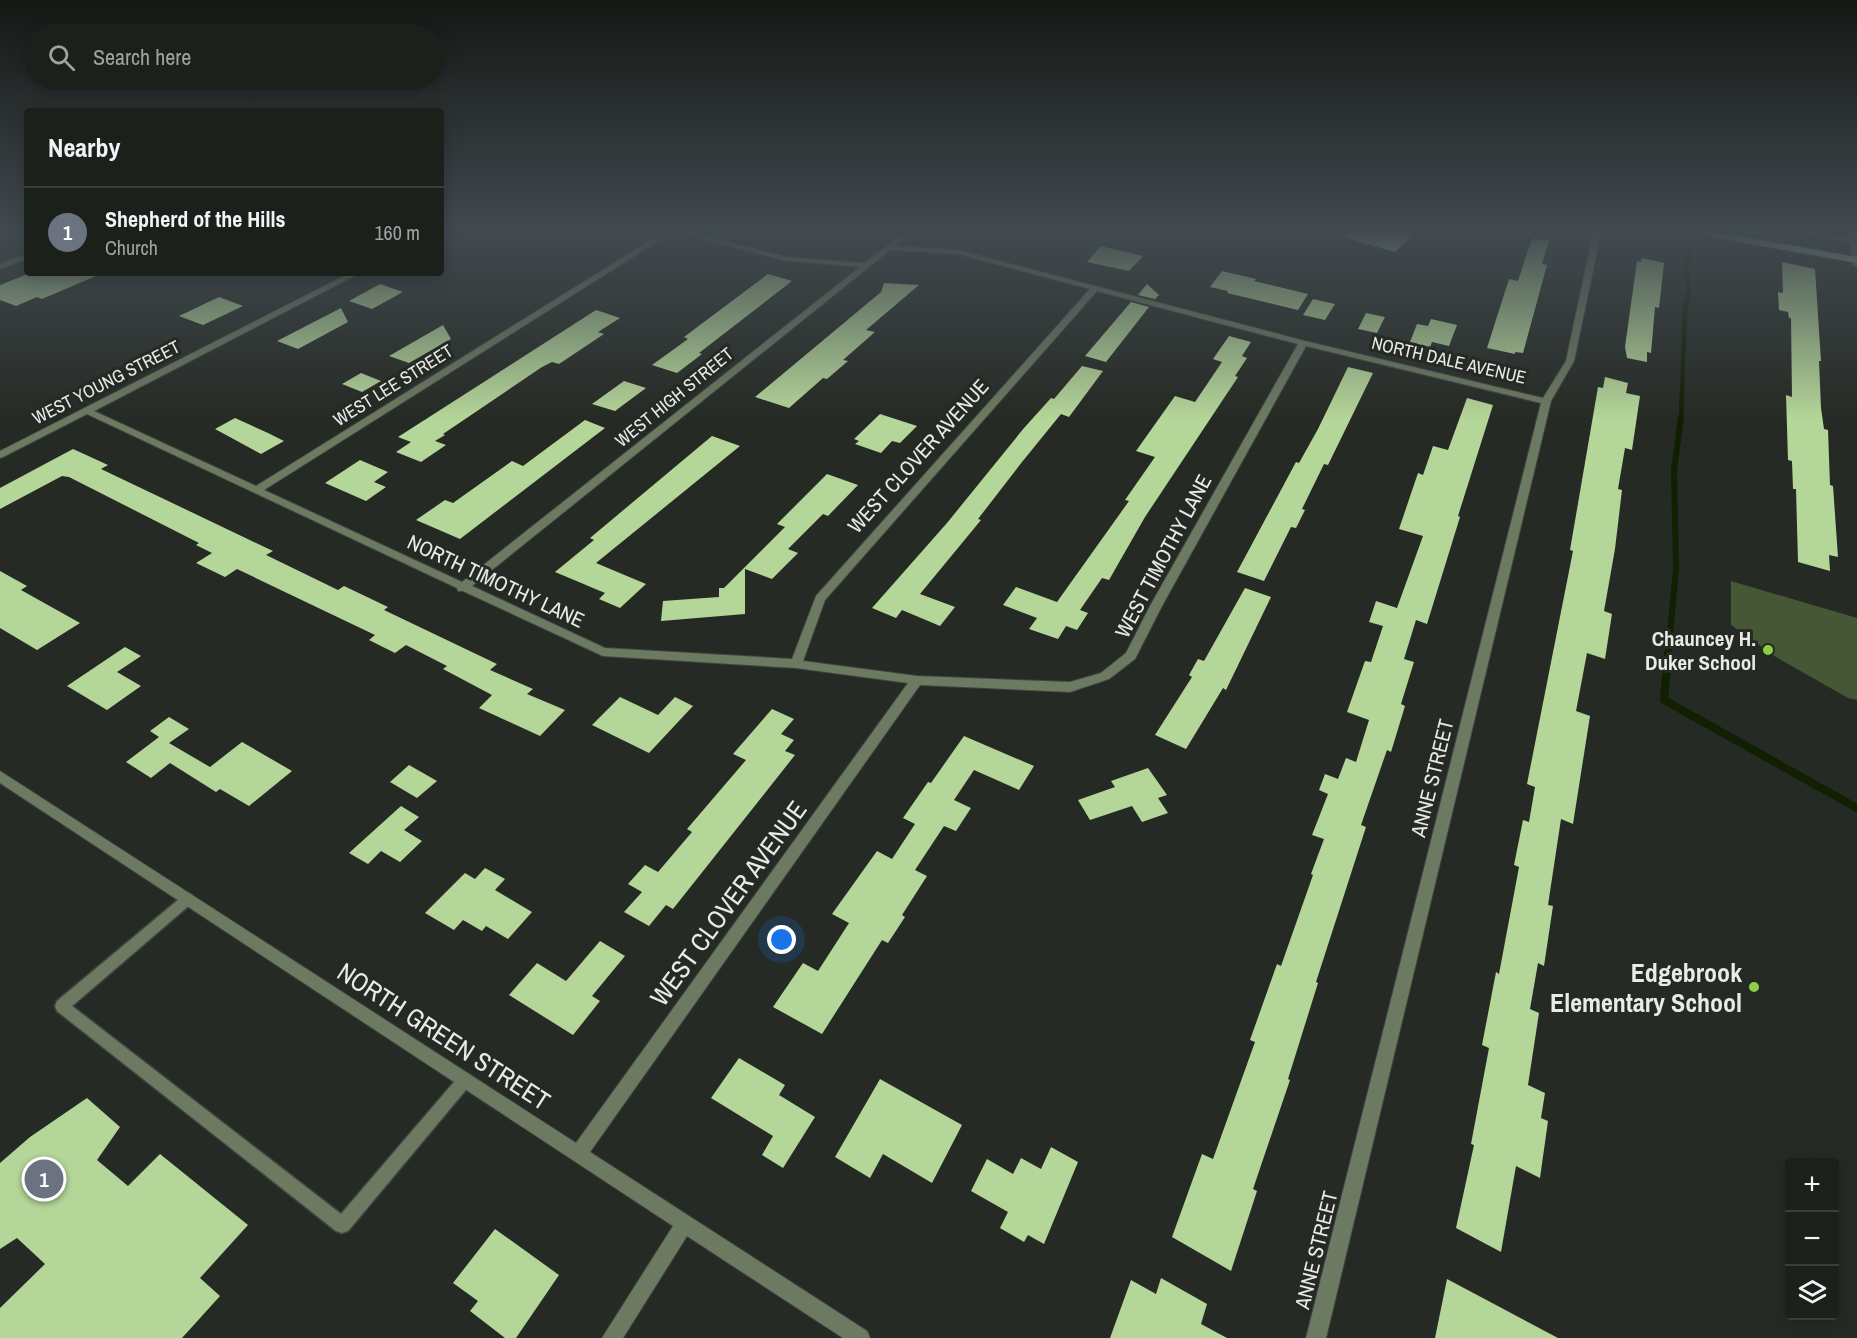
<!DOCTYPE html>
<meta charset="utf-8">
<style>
:root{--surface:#1c201b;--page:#292d28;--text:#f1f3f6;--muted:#a0a3a3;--line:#3a3e3a;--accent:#b45309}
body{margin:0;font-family:"Archivo Narrow",sans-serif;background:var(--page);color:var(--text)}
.controls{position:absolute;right:18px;bottom:18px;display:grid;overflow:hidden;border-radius:6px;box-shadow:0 3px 15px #0003}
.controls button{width:54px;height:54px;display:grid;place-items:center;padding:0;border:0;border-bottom:2px solid var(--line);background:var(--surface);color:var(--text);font:30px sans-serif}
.you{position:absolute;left:782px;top:940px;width:21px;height:21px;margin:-15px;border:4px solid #fff;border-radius:50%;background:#1a73e8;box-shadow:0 0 0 9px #1a73e833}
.badge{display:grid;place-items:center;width:39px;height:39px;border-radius:50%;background:var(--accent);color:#fff;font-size:20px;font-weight:700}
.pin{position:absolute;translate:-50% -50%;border:3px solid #fff;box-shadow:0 2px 6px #0006}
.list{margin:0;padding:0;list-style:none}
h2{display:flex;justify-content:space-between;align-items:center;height:78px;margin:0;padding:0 24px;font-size:26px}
h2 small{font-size:20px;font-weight:400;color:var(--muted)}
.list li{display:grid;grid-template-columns:39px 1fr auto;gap:18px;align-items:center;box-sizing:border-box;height:90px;padding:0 24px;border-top:2px solid var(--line)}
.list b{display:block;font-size:22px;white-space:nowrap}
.list p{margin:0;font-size:20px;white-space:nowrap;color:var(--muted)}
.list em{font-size:20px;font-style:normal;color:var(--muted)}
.icon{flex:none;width:33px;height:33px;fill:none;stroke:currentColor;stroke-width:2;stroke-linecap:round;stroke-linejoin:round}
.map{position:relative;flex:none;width:1857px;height:1338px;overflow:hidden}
.search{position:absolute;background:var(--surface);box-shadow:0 3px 15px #0003;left:24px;top:24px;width:420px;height:66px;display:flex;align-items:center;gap:15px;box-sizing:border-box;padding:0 21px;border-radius:33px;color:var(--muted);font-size:22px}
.panel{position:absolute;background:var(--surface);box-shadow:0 3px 15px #0003;left:24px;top:108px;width:420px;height:168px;border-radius:6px}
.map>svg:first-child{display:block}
.green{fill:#455734}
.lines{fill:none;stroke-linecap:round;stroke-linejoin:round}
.stream-far2{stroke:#111f03;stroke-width:4.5}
.stream-far1{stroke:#111f03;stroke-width:6}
.stream{stroke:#111f03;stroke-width:8}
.building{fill:#b5d699}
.service-casing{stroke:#41453f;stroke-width:3}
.minor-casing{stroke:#41453f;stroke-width:2}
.primary-casing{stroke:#41453f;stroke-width:2}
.service{fill:#6c7a61;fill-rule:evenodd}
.minor{fill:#6c7a61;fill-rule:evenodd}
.primary{fill:#b0cc99;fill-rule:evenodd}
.poi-dot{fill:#8dce44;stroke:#262a24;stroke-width:2}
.labels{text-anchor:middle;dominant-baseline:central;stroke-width:6;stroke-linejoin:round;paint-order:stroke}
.far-street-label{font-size:18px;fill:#e8ebe6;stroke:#262a24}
.street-label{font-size:21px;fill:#e8ebe6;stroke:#262a24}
.poi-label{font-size:21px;font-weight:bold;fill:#e8ebe6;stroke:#262a24;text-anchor:end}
.near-street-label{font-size:26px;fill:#e8ebe6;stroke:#262a24}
.near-poi-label{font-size:26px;font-weight:bold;fill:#e8ebe6;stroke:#262a24;text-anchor:end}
</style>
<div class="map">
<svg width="1857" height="1338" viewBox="0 0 1857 1338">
<rect width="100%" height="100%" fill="#262a24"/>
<path class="green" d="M1731,581L1857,618V700L1848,698L1776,657L1731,625Z"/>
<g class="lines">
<path class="stream-far2" d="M1681,419L1685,310L1689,288L1686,268L1692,236"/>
<path class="stream-far1" d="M1668,655L1676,569L1674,470L1681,417"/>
<path class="stream" d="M1668,653L1664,700L1857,808"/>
</g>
<path class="building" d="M1347,233H1415L1395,252L1346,238Z
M1532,238L1549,241L1542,264L1547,265L1523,353L1515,352V354L1487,348L1509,279L1518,281Z
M1101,246L1143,256L1129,271L1087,262Z
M1642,258L1664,263L1659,308L1655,307L1651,353L1647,352V362L1627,358L1625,347L1637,261L1641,262Z
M1782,262L1815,269L1821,361H1819L1821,408L1824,429L1828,430L1830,485L1833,486L1838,557L1829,555L1830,571L1798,562L1796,489H1793L1792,461L1788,460L1786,395L1792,397L1791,318H1789L1788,312L1779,310L1778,292L1783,293Z
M1222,271L1256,279L1254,281L1308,294L1298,310L1227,293L1228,291L1210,287Z
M30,273H103L42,299L37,297L16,306L0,300V285Z
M768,274L792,281L699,353L702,354L677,373L652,365L688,339L684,337Z
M884,283L919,285L866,330L875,332L843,360L848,361L827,379L823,378L789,408L755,397L881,292Z
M380,284L403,292L372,309L349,301Z
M1147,284L1159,295L1155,299L1138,295Z
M219,297L243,306L203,325L179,316Z
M1313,299L1335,304L1325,320L1303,315Z
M1131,302L1149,307L1106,362L1085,356Z
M341,308L348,322L298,349L277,341Z
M596,310L620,318L598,332L604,334L559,364L552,362L542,367L443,434L445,435L435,441L446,445L421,462L396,452L411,442L398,437Z
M1366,313L1385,317L1377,333L1358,329Z
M1431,319L1457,325L1449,346L1432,342L1430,347L1410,342L1417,324L1428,326Z
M443,325L451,339L409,363L389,356Z
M1229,336L1251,342L1242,356L1247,358L1235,376L1238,377L1145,517L1109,580L1102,578L1080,610L1088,613L1077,630L1066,626L1058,639L1029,629L1037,618L1003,605L1016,587L1057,602L1129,501L1125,500L1155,457L1136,451L1175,396L1195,402L1222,362L1213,359Z
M1082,366L1103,371L1069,417L1061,414L1022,462L978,519L981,520L920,594L955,607L940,626L902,610L896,618L872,608L947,523L1024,428L1051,398L1054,399Z
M1348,367L1373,373L1328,465L1324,464L1302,509L1305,510L1296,528L1291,527L1264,581L1237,572L1296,462L1299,463L1318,429Z
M361,373L381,381L362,392L342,384Z
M1605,377L1628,383L1626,393L1640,396L1632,450L1625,448L1618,489L1622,490L1615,549L1604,611L1612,614L1605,659L1587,653L1576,711L1590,716L1573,824L1561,819L1548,905L1553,906L1544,966L1538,963L1530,1009L1539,1013L1528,1085L1545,1093L1541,1118L1548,1121L1540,1178L1516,1166L1501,1252L1456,1228L1474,1145L1471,1144L1489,1048L1482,1045L1496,972L1499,974L1519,867L1514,865L1523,820L1529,822L1535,787L1527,784L1573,551L1570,550L1598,387L1603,388Z
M624,381L646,388L615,411L592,404Z
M1467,398L1493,405L1458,516L1460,517L1427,624L1416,620L1404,659L1414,662L1401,704L1405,706L1391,752L1387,750L1361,825L1366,827L1316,982L1318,983L1288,1079L1290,1080L1253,1189L1257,1191L1231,1271L1172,1237L1202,1154L1213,1159L1255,1042L1250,1040L1277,964L1281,966L1313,875L1311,874L1324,839L1312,835L1328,794L1319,790L1325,774L1338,779L1346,758L1356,762L1369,720L1347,712L1365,661L1371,662L1383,626L1369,622L1376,601L1397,608L1423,536L1399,529L1418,473L1423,475L1433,446L1448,450Z
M880,414L917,426L900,443L892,441L881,453L855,444L859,441L854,439Z
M235,418L268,433L284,441L261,454L215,429Z
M585,420L605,428L460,539L416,520L445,500L453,503L512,461L523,466Z
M712,436L740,446L596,563L646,584L620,608L599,599L605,593L555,572L594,540L590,538Z
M73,449L108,465L101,469L273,551L266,555L338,590L344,586L388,607L384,610L497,664L490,670L533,689L527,694L565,710L540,736L479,708L492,695L443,669L447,666L406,645L395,653L369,640L375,635L237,569L225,577L196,563L212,553L196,545L199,543L69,477L62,476L0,509V488Z
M360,460L388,472L374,482L386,487L366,501L325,483Z
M827,474L858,485L828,516L823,514L788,549L798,553L772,579L745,569V614L661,621L663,601L719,597V588H724L785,527L777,524Z
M0,571L27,586L21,590L80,623L37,650L0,628Z
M1245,588L1271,597L1226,690L1223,688L1186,749L1155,735L1192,677L1189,675L1198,659L1204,661Z
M125,647L141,656L117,672L141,686L107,710L67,686Z
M620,697L658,715L675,697L693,706L649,753L592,725Z
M772,709L794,719L781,734L794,740L785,751L795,755L673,909L666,905L649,926L624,912L642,892L628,884L645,865L658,872L692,832L687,829L746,760L733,754Z
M169,717L189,729L169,743L210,767L242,742L292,771L249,806L220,789L216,792L170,763L151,778L126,762L159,737L150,731Z
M964,736L1034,766L1019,790L974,770L954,800L971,808L956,831L944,826L915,870L927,876L902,915L905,917L888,943L882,940L822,1034L773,1007L803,963L818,971L849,923L832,914L877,851L892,859L915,824L903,818L928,782L931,783Z
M409,765L437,781L417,798L390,782Z
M1148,768L1167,795L1158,798L1168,813L1142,822L1132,806L1090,820L1078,800L1115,787L1111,781Z
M401,806L419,817L404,830L422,841L400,862L381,851L368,864L349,853Z
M485,868L505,879L495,890L532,912L508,939L486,926L482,931L463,920L454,930L425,913L465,873L475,879Z
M600,941L625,956L592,996L600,1001L573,1035L509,995L537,963L566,981Z
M739,1058L785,1085L779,1095L815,1117L783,1168L762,1155L773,1136L711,1098Z
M880,1079L962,1125L932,1183L883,1154L870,1178L835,1157Z
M87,1098L120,1127L97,1160L128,1186L160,1154L248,1225L200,1278L220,1296L182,1338H0V1308L45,1264L17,1238L0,1249V1163L30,1137Z
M1051,1147L1078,1162L1044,1244L1028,1235L1024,1242L1000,1228L1008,1212L971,1191L987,1159L1013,1174L1021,1158L1041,1169Z
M495,1229L559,1275L516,1338H505L470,1311L478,1301L453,1283Z
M1161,1278L1207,1304L1201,1324L1227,1338H1110L1131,1280L1156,1294Z
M1447,1279L1558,1338H1435Z"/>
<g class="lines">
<g class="service-casing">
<path id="service" d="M1805,233H1818L1854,239L1857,241L1854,243Z
M188,893L192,895L194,899L192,903L72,1006L341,1214L460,1075L465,1073L470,1075L472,1080L470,1085L348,1231L342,1233L336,1231L57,1011L55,1006L57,1001L184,895Z"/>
</g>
<g class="minor-casing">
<path id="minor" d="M662,233H671L264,490L462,582L860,267L787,261L680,233H692L787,257L865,263L903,233H911L895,246L958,250L1305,341L1543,398L1566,361L1593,233H1601L1574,361L1551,401L1326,1338H1306L1541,403L1306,346L1162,606L1135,659L1109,679L1070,692L920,685L590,1152L867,1331L870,1338H843L687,1236L623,1338H602L673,1226L0,783V771L576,1143L908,683L796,668L603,656L463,591H458L457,588L87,414L3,457L0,458V451L350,273H360L94,411L256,486ZM890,250L958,254L1090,289L816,596L792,659L605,648L472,586ZM1097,291L1298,344L1150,606L1126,653L1101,673L1070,682L917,676L803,661L825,600Z
M1849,233H1857V267L1853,265Z
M27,254V259L0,269V264Z"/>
</g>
<g class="primary-casing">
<path id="primary" d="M1702,233H1721L1857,257V263L1707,236Z"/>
</g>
<use href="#service" class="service"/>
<use href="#minor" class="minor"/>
<use href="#primary" class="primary"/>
</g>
<linearGradient id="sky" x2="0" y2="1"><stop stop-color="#151714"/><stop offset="0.55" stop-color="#414a50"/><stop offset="1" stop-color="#414a50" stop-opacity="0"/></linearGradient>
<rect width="1857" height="420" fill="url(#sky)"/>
<g class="poi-dot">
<circle cx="1768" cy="650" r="6"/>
<circle cx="1754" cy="987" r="6"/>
</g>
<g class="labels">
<g class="far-street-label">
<text transform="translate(1449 360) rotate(13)">NORTH DALE AVENUE</text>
<text transform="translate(106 382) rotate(-27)">WEST YOUNG STREET</text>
<text transform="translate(393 385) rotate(-32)">WEST LEE STREET</text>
<text transform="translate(674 397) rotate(-39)">WEST HIGH STREET</text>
</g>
<g class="street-label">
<text transform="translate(918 456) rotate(-48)">WEST CLOVER AVENUE</text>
<text transform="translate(1163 556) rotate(-62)">WEST TIMOTHY LANE</text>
<text transform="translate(496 581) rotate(25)">NORTH TIMOTHY LANE</text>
<text transform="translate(1432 778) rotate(-76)">ANNE STREET</text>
<text transform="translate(1316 1250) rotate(-76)">ANNE STREET</text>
</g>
<g class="poi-label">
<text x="1756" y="638">Chauncey H.<tspan x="1756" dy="24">Duker School</tspan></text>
</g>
<g class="near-street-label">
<text transform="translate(728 903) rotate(-54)">WEST CLOVER AVENUE</text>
<text transform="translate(444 1036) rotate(33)">NORTH GREEN STREET</text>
</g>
<g class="near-poi-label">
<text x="1742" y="972">Edgebrook<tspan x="1742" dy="30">Elementary School</tspan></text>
</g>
</g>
</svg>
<div class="controls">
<button>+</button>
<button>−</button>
<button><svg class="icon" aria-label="layers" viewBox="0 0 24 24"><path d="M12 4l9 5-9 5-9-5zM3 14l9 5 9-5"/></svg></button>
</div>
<div class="you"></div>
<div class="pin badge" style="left:44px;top:1179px;background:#6b7280">1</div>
<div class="search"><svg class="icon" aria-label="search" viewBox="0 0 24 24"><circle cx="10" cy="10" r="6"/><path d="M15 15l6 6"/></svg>Search here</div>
<section class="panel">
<h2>Nearby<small></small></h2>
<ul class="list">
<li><span class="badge" style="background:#6b7280">1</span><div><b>Shepherd of the Hills</b><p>Church</p></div><em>160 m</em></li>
</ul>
</section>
</div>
